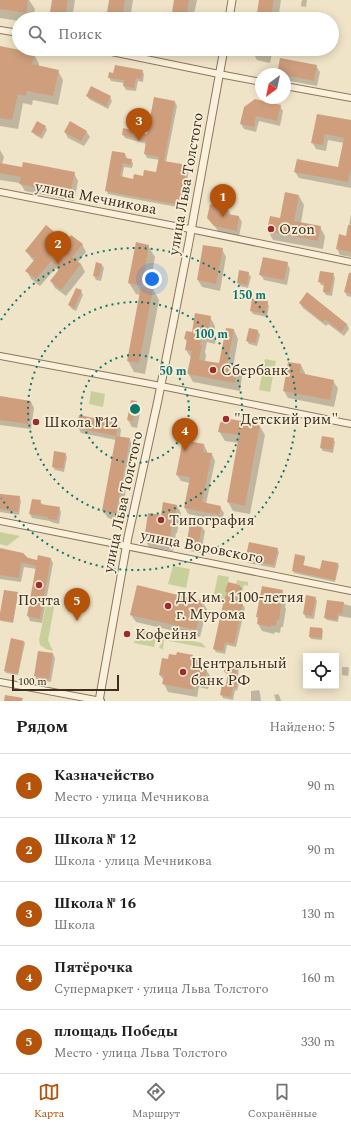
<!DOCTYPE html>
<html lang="ru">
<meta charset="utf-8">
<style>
:root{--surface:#fff;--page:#f6f6f6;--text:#202124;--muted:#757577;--line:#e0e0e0;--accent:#b45309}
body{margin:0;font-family:Spectral,serif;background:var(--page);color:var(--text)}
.controls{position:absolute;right:12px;bottom:12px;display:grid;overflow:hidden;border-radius:0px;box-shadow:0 2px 10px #0003}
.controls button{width:36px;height:36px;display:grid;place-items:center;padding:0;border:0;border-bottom:1px solid var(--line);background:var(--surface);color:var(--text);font:20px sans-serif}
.compass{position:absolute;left:255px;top:68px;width:36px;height:36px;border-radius:50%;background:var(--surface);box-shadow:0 2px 10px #0003;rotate:213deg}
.scale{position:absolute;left:12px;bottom:10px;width:107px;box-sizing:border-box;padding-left:4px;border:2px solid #3d2e20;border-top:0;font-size:11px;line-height:14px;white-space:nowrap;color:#3d2e20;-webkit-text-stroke:3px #f7eed8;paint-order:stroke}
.you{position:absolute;left:152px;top:279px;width:14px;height:14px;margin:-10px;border:3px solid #fff;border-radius:50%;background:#1a73e8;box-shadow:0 0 0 6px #1a73e833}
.badge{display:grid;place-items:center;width:26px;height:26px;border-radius:50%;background:var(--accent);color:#fff;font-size:13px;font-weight:700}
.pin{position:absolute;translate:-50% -33px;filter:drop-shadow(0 1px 2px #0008)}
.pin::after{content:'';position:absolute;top:21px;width:14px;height:12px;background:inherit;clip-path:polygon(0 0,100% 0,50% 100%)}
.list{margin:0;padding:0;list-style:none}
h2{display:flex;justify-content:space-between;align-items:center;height:52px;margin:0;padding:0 16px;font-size:17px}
h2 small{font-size:13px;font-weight:400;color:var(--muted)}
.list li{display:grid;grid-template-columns:26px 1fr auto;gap:12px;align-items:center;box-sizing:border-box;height:64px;padding:0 16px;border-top:1px solid var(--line)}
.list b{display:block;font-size:15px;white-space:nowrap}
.list p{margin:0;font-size:13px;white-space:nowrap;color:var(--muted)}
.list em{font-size:13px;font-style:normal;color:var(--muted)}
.icon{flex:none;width:22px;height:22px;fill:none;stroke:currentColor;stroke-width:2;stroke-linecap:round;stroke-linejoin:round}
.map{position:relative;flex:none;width:351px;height:701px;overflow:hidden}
.search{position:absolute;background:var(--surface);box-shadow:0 2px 10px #0003;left:12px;right:12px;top:12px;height:44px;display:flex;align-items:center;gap:10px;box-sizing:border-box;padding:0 14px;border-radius:22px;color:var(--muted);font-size:15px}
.sheet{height:372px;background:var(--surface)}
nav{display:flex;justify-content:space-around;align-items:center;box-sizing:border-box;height:56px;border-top:1px solid var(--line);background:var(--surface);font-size:11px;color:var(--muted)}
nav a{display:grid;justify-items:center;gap:2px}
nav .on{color:var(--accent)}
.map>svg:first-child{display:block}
.green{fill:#c9cf9b}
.shadow{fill:#0003}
.building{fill:#cf9f7d}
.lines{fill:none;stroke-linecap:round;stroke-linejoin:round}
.minor-casing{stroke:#8d765c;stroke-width:8}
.tertiary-casing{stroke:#8d765c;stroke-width:9}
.minor{stroke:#faf1dc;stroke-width:6}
.tertiary{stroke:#faf1dc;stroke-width:7}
.ring{fill:none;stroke:#0f766e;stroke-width:2;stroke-dasharray:2 4}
.poi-dot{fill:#9e2a2b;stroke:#f7eed8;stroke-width:1.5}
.labels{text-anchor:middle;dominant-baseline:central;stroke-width:3.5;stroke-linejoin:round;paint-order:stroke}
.street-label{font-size:15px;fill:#3d2e20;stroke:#f7eed8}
.poi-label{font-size:15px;fill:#3d2e20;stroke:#f7eed8;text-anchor:start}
.centre{fill:#0f766e;stroke:#f7eed8;stroke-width:2}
.ring-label{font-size:12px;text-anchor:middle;font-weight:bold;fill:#0f766e;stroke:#f7eed8;stroke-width:3.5;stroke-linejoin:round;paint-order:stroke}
</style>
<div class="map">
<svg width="351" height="701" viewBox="0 0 351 701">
<rect width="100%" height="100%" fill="#f0e4c8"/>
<path class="green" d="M265,359L276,361L270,392L259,390Z
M91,391L105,394L103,407L89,404Z
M0,532L20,536L7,546L0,544Z
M173,566L190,569L186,588L168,584Z
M218,575L229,577L226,592L238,595L240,585L236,584L237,580L248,582V586L244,585L241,597H238L236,603L213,598Z
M47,600L55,602L48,640L53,651L46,649L40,645L39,640Z
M137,629L157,633L154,647L134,643Z
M165,635L202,643L206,648L164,640L163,649L159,648Z"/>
<path class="shadow" d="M0,0H29L35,9L33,19H19V21L0,18Z
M53,0H75L72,19H50Z
M110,0H133L130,19H107Z
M175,0H197L193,19H172Z
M260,0H281L278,19H257Z
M302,0H307L306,7L301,6V5Z
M0,48L34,54L39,64V67L58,71L63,80L58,105L33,100L32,105L23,103L18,129L0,126Z
M251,49H273L270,63L257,60Z
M316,66L320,72L317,86L285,80V74H279Z
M142,71L144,74L143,82L138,81L136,91L126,90L124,86V83L111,81L109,77Z
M87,96L110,97L112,101L108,109L89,99Z
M155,99L175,102L177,106L166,162L187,166L189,170L182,208L108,194L106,190L125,154L127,158V159L131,160L133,164L132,168L124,167L122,178L134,180L157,174L160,160L147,158L145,154L147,144L125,138L123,134L148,136Z
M280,106L283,111L280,126L259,121L256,132L244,129L241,124L245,107Z
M318,115L351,121V188L299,178L295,172L339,168L344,143L328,140L326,151L316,149L312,142Z
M45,126L47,130L42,139L35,135L33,132Z
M86,131L90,137L84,146L68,138L65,132Z
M0,150L4,157L2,164L23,169L74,173L78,181L74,201L25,191L20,183L0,180Z
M299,196L304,205L301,223L320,227L325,236L323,249L273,240L268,231L271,217L281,219Z
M228,209L231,215L239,217L242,222L239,236L219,232L208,218Z
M351,214V257L340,255L337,249L347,237Z
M56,235L60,242L52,253L56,256L82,244L86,252L78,262L81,264L85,272L66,296L55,288L51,281L59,271L56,268L40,286L31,279L27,271L34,261L31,258L26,251Z
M148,246L155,257L149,289H153L159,300L145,374L134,372L128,361L140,295L136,294L129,283Z
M222,249L226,257L220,291L202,287L198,280Z
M287,263L290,269L287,285L264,280L260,274Z
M102,265L104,268L101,281L96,280L94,276Z
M248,273L251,277L248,288L240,286L238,283Z
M350,273H351V297L347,296L345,292Z
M333,274L335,278L332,296L326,295L324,292L325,286L321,285L319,281Z
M81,291L83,295L76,311L72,309L69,305Z
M267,302L269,306L267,317L253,314L251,311Z
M300,303L347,324L349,329L344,336L328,324L326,326L303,308Z
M210,317L215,326L214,334L216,337L215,344L207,342L205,352L206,355L205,362L220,365L234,330L238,339L233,367L237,368L242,376L240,391L193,382L188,373L191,358L186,350L187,342L185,339Z
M258,331L260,335L257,346L249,344L247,341Z
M301,365L305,373V375L333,381L338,388L334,407L288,398L284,391Z
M0,397L31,402L34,408L31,429L0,425Z
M136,402L141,409L137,428L132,427L128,420Z
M118,424L121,430L120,437L129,439L134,446L120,521L108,518L103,511L116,440L81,433L78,427Z
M259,425L265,435L250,514L233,511L228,502L239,443L225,441L219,431Z
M333,439L335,442L333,453L323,451L321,448Z
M204,445L207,451V453L212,454L215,461L206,504L220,507L224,513L222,521L188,514L185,508L190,483L181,481L177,475Z
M65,454L67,457L64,472L55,470L53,467Z
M0,494L19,497L21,501L19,515L0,512Z
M40,501L43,505L59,508L61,512L59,524L51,522L50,521L32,518L30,514Z
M177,506L181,513L177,533H176L173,551L149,547L145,540L162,516Z
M201,526L205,531L201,553L190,551L187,546Z
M0,549L38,561L51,559L53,563L42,623L30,621L28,616L36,569L24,567L21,582L0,579Z
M277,549L279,552L275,568L248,563L246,560Z
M296,555L304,557L305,559L303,566L321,570L338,564L339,566L335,582L294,573L293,571Z
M240,586L242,589L238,604L243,605L245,608L236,647L227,645L225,654L216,652L214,649L228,593L226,592Z
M263,588L282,591L287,599L285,607L286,609L283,627H281L280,633L275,632L274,634L262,631L258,624L259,620L257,617Z
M17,593L18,594L13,623L1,621L0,620Z
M307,596L315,598L317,601L314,619L306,618L304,614Z
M202,602L207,609L200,637L136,622L131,615Z
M343,603L344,604L351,606V618L339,616L338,622L327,620L325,618Z
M311,628L322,629L323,630L322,640L311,639L310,637Z
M24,641L25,643L18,675L6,673L5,671Z
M39,652L53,654L55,658L51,682L37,680L35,676Z
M192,656L195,660L199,661L204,669L206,670L211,677L208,689L199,687L197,697L168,692L164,684V681L160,675L169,660Z
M237,664L239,668L238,676L240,679L237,691L235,690L233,700L223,698L221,694L226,686L228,676L225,672Z
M342,667H348L349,669L348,676L342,675Z
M259,690L260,693L261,701H251V691Z
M278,694L280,697L281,701H276L274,695Z"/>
<path class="building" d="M0,0H28L26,13L0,9Z
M52,0H68L65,19H49Z
M109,0H125L122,19H106Z
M174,0H189L186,19H171Z
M259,0H274L270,19H256Z
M0,46L35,53L32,64L59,70L53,96L27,91L26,96L18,94L12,120L0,118Z
M280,58L317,65L314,81L285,75V74H277Z
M115,65L143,70L141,79L136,78L134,88L123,86L124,80L108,78L109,72L113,73Z
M91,86L111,96L106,106L86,96Z
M154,97L175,101L164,161L188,165L180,205L105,191L112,151L125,153V158L132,159L131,165L123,163L120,176L133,179L134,174L143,176L144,170L156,172L159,157L144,154L146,141L122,135L123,128L147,134Z
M255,99L281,105L277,121L256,116L254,127L240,124L244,107Z
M317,114L351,120V168L348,182L294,172L297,159L338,167L344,138L325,134L323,145L311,143Z
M37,121L46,126L40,136L31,132Z
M70,121L87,131L81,141L64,132Z
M23,162L75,172L70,194L19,184L21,177L0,173V163L22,167Z
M285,192L299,195L294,221L321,226L318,241L267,231L270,216L280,218Z
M210,204L228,208L227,214L239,216L237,231L214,226L207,218Z
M46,225L57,234L46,247L56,255L71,235L83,244L72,257L81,264L61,290L50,281L60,268L51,261L36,279L25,271L35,259L25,251Z
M348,225H351V252L336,249L339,234L346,236Z
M136,242L149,245L142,286L128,283Z
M203,245L223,248L216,284L197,280Z
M263,257L288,262L284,280L259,275Z
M96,262L102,264L99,277L93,276Z
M239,270L249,272L247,285L237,283Z
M320,271L334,273L330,293L323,292L324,283L318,282Z
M349,273H351V294L344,292Z
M141,286L153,289L139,363L127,361Z
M76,288L82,290L74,308L68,305Z
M307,292L347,324L341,332L325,319L323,322L299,303Z
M252,299L268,301L266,314L250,311Z
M195,313L211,316L209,327L212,328L210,336L202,334L200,345H202L199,360L219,363L226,328L234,329L227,365L238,367L235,383L187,374L192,351L185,350L187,339H184L186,331L192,332Z
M249,328L258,330L256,343L246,341Z
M288,362L301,364L300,373L334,380L330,400L283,391Z
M0,396L31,401L28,424L0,420Z
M131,400L137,401L133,421L127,420Z
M79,415L119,423L116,436L77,428Z
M226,418L260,425L245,506L227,502L239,435L218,432L220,423Z
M116,436L130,438L116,514L102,511Z
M322,436L334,438L332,450L320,448Z
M183,440L204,444L203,452L212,453L202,502L221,506L219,515L184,508L190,477L176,475Z
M54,451L66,453L63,469L52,467Z
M0,494L20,496L18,512L0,509Z
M32,499L41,500L40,504L60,507L57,520L48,519V517L29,514Z
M163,502L177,505L174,526H172L169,544L144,540L148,513L161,515Z
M190,523L202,525L198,548L186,546Z
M249,542L278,548L274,565L245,560Z
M0,548L23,553L28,558L37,560L38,555L51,558L40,619L27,616L36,566L21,562L19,578L0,575Z
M295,554L305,556L303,565L320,569L322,560L338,563L335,580L292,571Z
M228,582L240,585L236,603L243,604L234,644L225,642L223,651L213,649L224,600L227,592H225Z
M137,585L203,601L196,630L130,615Z
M262,586L283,590L281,600H282L279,620H277L276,626L271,625L270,627L257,624L258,617H256Z
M4,590L18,592L13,622L0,620V613Z
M306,595L316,597L312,616L303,614Z
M327,600L344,602L342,614L338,613L337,620L324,618Z
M310,627L322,628V638L309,637Z
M11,638L24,641L18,674L4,671Z
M38,651L53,653L49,679L34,676Z
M177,652L193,655L192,659L200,660L198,667L207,669L204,682L195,680L193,690L162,684L164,676L159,675L162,658L168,659L169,654L176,655Z
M227,661L238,663L236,674L238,675L236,688L233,687L231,697L220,695L222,684L226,685L228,673L224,672Z
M5,695L23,698L22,701H4Z"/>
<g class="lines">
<g class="minor-casing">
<path id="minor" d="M0,30L19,33
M97,49L219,74L261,82
M285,86L351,98
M0,192L180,227L351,262
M0,356L161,386L351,424
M0,521L351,591
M0,682L101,701"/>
</g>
<g class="tertiary-casing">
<path id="tertiary" d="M229,19L232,0
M99,701L128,537L158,400L189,242L224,49"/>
</g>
<use href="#minor" class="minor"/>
<use href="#tertiary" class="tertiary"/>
</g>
<g class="ring">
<circle cx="135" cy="409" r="54"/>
<circle cx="135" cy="409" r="107"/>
<path d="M1 320A161 161 0 1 1 1 498"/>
</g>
<g class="poi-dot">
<circle cx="271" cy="229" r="4"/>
<circle cx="213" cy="370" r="4"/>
<circle cx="226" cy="419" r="4"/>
<circle cx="36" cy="422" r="4"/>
<circle cx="161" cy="520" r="4"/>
<circle cx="39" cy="585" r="4"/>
<circle cx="168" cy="606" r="4"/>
<circle cx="127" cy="634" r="4"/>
<circle cx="183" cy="672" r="4"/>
</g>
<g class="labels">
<g class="street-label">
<text transform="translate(186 184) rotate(-80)">улица Льва Толстого</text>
<text transform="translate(96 198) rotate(11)">улица Мечникова</text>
<text transform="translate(123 502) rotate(-78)">улица Льва Толстого</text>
<text transform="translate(202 547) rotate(11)">улица Воровского</text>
</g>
<g class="poi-label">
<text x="279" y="229">Ozon</text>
<text x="221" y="370">Сбербанк</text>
<text x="234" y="419">"Детский рим"</text>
<text x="44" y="422">Школа №12</text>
<text x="169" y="520">Типография</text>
<text x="176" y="597">ДК им. 1100-летия<tspan x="176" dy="17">г. Мурома</tspan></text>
<text x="39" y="600" text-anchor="middle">Почта</text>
<text x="135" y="634">Кофейня</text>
<text x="191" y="663">Центральный<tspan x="191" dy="17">банк РФ</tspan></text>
</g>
</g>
<circle cx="135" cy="409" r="6" class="centre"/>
<g class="ring-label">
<text x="249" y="299">150 m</text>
<text x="211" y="338">100 m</text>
<text x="173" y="375">50 m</text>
</g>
</svg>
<div class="controls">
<button><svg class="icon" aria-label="locate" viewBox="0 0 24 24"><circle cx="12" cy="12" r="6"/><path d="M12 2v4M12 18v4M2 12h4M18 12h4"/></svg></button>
</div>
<svg class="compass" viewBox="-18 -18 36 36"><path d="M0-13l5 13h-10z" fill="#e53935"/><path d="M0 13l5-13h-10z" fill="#757577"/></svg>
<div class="scale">100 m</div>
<div class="you"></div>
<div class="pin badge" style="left:223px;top:217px">1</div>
<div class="pin badge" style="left:58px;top:264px">2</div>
<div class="pin badge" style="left:139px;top:141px">3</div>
<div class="pin badge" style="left:185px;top:451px">4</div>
<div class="pin badge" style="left:77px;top:621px">5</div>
<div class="search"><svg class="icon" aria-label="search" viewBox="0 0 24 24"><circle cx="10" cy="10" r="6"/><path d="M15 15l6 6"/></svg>Поиск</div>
</div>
<section class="sheet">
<h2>Рядом<small>Найдено: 5</small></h2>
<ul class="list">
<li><span class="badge">1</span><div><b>Казначейство</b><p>Место · улица Мечникова</p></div><em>90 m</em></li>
<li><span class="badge">2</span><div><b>Школа № 12</b><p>Школа · улица Мечникова</p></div><em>90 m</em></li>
<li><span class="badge">3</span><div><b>Школа № 16</b><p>Школа</p></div><em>130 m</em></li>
<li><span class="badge">4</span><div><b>Пятёрочка</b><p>Супермаркет · улица Льва Толстого</p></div><em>160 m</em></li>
<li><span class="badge">5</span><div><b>площадь Победы</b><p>Место · улица Льва Толстого</p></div><em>330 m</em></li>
</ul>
</section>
<nav>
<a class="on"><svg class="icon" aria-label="map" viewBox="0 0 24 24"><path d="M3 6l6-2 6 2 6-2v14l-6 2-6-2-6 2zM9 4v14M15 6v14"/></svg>Карта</a>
<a><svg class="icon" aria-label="directions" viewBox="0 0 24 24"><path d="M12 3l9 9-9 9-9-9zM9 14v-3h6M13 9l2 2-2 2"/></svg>Маршрут</a>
<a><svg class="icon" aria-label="saved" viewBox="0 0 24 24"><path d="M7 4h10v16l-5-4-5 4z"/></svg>Сохранённые</a>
</nav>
